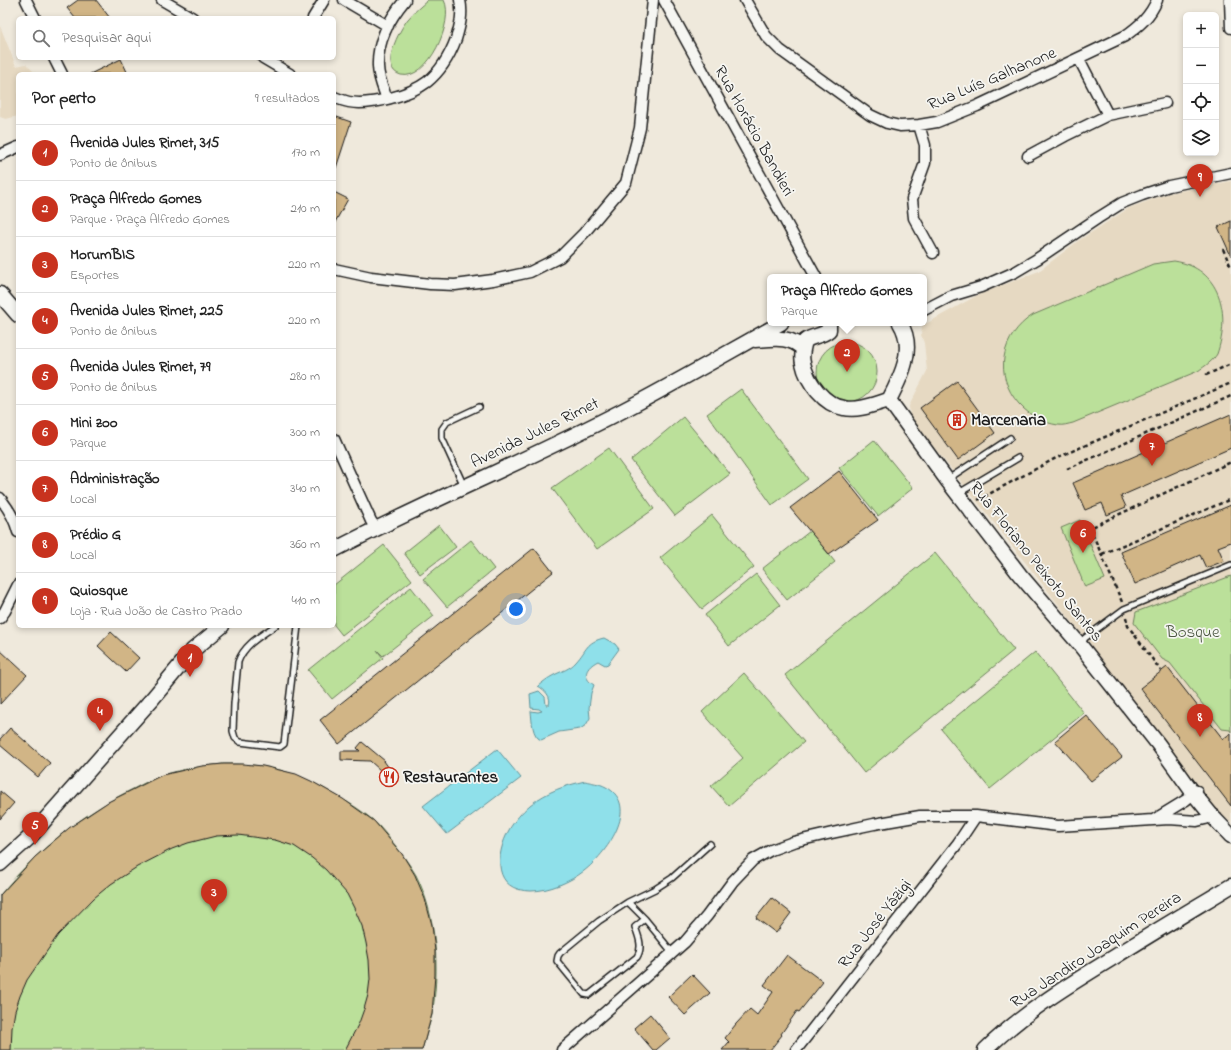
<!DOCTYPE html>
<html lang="pt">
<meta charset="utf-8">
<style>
:root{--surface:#fff;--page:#f2f2f2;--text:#222;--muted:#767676;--line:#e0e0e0;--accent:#c8321e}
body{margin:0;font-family:"Indie Flower",sans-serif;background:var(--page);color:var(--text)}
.controls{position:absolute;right:12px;top:12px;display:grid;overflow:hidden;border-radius:6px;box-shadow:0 2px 6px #0003}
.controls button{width:36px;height:36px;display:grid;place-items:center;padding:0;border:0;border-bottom:1px solid var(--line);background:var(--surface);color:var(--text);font:20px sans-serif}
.you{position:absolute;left:516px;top:609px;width:14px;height:14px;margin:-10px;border:3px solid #fff;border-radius:50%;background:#1a73e8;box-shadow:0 0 0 6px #1a73e833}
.badge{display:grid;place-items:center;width:26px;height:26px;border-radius:50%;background:var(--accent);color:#fff;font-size:13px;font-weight:700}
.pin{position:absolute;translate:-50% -33px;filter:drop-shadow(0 1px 2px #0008)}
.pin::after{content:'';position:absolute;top:21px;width:14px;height:12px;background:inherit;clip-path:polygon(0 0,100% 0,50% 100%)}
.popup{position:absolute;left:767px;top:274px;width:160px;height:52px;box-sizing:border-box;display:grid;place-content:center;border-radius:6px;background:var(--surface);filter:drop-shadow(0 1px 3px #0005);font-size:13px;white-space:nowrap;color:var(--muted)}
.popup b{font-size:15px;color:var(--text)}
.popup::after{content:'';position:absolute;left:50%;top:100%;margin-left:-8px;border:8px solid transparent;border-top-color:var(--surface)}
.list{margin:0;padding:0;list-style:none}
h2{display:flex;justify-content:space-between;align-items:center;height:52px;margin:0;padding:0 16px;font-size:17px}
h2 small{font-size:13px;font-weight:400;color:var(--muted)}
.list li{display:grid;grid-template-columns:26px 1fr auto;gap:12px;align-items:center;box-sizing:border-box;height:56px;padding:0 16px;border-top:1px solid var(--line)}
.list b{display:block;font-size:15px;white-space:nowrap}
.list p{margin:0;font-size:13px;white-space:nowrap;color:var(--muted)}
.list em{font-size:13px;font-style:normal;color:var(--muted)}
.icon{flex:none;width:22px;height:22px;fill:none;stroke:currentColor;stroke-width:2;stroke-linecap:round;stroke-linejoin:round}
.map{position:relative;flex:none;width:1231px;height:1050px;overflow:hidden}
.search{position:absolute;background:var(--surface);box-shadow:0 2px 6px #0003;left:16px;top:16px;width:320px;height:44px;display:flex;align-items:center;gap:10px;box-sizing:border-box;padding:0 14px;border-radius:6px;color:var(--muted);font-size:15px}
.panel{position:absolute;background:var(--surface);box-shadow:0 2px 6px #0003;left:16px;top:72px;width:320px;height:556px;border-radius:6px}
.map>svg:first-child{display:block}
.built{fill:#e6d9c2}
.green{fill:#bbe09a;stroke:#6c7e5b}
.water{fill:#8fe0ea;stroke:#619298}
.building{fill:#d1b586;stroke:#1c1c1c}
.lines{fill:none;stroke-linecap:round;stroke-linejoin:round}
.lane-casing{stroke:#1c1c1c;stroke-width:8}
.street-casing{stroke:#1c1c1c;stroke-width:13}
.secondary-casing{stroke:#1c1c1c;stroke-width:17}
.path{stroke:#1c1c1c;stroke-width:2.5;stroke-dasharray:4 3;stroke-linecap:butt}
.lane{stroke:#f6f6f2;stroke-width:5}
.street{stroke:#f6f6f2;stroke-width:10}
.secondary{stroke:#f6f6f2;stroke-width:14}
.labels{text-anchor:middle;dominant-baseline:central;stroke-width:3.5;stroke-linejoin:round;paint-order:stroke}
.street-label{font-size:17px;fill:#1c1c1c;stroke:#f6f6f2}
.poi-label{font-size:17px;font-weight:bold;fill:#1c1c1c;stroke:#f6f6f2;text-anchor:start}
.park-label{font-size:17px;fill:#4c5742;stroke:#f6f6f2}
</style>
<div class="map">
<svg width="1231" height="1050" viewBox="0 0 1231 1050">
<rect width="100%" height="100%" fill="#efe9dc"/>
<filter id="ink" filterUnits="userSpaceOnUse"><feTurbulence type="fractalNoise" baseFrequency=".025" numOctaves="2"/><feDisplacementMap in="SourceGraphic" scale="8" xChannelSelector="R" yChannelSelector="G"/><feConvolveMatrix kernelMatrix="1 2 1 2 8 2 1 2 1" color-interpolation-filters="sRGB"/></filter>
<g filter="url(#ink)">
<path class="built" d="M0,26L16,66L26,64L36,74H18V116L6,119L0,117Z
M1231,181V822L1218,813L1085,638L910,417L909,406L927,371L924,343L921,335L922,326L976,296L1039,271L1078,241L1129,208L1170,193Z"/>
<path class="green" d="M428,0H444C455,21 428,81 401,75C378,69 400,29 408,19C414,12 421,6 428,0Z
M1174,261C1221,268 1231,314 1217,354C1213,361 1205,366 1198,371L1073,423C1068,424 1063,426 1058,425C1043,423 1029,415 1019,404C993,375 1001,335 1033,315L1153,264Z
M817 372a30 30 0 1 1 60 0a30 30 0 1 1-60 0Z
M741,389L808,479L772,505L707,414Z
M683,417L730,474L675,516L631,460Z
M874,440L913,488L878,516L839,468Z
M609,448L654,509L597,549L552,488Z
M712,515L754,567L702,609L660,558Z
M1080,520L1105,579L1085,587L1061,528Z
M439,525L456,547L420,574L404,553Z
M810,531L835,562L787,600L762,569Z
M471,540L494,569L447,607L423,579Z
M384,545L412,580L342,635L334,625V585Z
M935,553L1014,650L864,773L785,675Z
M756,574L780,605L729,646L705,615Z
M1231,576V732L1230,730L1222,729L1170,663L1162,659L1134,623L1136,612Z
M411,587L434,616L383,656L377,650L383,658L332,699L308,670Z
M1035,652L1084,713L990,789L941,729Z
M744,673L804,742L729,806L711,786L743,758L702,712Z
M223,764C270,763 301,773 340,798C352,804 363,812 373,820C381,827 388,837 395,845C402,854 410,865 416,875C437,916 440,970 432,1015C429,1027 425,1038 422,1050H0V895C37,850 83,813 135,788C144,783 154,778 163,775C183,769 202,766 223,764Z"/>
<path class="water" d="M604,638L615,644L619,649L608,664L605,665L598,661C586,667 581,677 594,685L591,693L589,708L590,718L586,725L580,729L559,732L541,740C532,736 532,721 531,711L538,712L542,711L539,709L531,708L530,694L539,691L545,697L546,705H549C552,697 545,690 538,686C543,682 548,678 554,675C562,671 570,669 576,662C587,650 586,642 604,638Z
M497,749L521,778L447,834L423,806Z
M585,781C592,783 599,783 606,787C642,806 605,855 584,871C570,882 549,891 531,891C493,891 495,855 509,830C514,821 522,812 530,805C548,791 564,786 585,781Z"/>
<path class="building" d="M78,0H96L110,18H75L67,8Z
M121,59L128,74H90Z
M334,116L351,122L336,168H334Z
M334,192L348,199L334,224Z
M1231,221V256L1218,227Z
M957,381L995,433L958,460L920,408Z
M1231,414V448L1121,496L1126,507L1107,515L1102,503L1085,510L1073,483Z
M839,471L878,520L829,554L790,508Z
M1231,505V542L1218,547L1224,561L1206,568L1200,555L1135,584L1121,552Z
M534,548L553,572L339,744L320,720Z
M111,632L139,658L126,672L98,646Z
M0,650L27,675L0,704Z
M1167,667L1223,739L1231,733V806L1140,688Z
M1086,715L1122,757L1091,781L1055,741Z
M10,728L50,763L38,777L0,745V739Z
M362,742L385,761H384L396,778L392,781L370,761L341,760V751H360L357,748Z
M223,764H243L263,766L296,774L311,781L343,799L374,821L402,854L415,875L425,899L432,925L435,951V975L432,1014L422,1050H345L359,1023L364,1009L368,995L370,979L369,960L366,943L362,926L354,908L347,894L326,870L312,858L294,846L275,840L238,835L216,836L188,843L172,849L137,867L111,884L94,898L58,935L27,980L20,996L15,1011L12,1028L11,1050H0V895L35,857L69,828L108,802L162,775L202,766Z
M0,791L14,803L0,819Z
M772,898L791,913L776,933L756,918Z
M787,955L823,982L799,1012L797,1011L781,1034L782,1035L770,1050H722L729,1042L725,1038L736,1024L750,1009L757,1015L773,992L764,985Z
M692,974L710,993L685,1015L668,997Z
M650,1014L670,1038L656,1050H653L634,1028Z"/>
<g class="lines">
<g class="lane-casing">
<path id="lane" d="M948,479L1010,438
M464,486L442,438V429L447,422L479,407
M959,493L1018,458
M275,626C260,636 244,645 238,662L234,704L233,731L235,738L240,742L280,747L284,744L298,626
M1081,644L1085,638L1124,609L1231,565
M628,902L655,889L672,878L710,844
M645,919L635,927C639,937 643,948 637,957L589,995L584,994L557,961L558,956L560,953L599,921L628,902L645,919L672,952"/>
</g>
<g class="street-casing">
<path id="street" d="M26,0L35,18
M162,0L193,18
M344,0L388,26
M664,0L816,277
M745,0L766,36L780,50L870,115L887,123L900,126L919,125L937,122L977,106L1125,36C1139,26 1150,17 1157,0
M1230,0L1231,28
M313,18L324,0
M54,58L62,74
M263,58L290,74
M1079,59L1108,115
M334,97C339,99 344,101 349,102C370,106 410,95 427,82C441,71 450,55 456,39C460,26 463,14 460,0
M387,99C383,88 378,77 378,66C377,40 390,18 405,0
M919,125L925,145V163L912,199L914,218L933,253
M0,155L18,147
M1028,156L1065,136L1108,115L1165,103
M334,269L371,277L430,284L455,285L493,280L530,272L560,257L584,233L626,183L640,128L653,0
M924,310L951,296L981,287L1015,272L1037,259L1098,218L1122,203L1142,195L1169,186L1231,173
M334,439L371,521L376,528
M0,498C8,508 15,519 18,532
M0,618L5,611L18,585
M1155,819L1186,800L1197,791
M562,1050L685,942L707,916L733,881L753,860L771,850L793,842L832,833L874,824L920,816H976L1058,826L1169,819L1197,821L1205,819L1215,815
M796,1050L958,843L976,816"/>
</g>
<g class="secondary-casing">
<path id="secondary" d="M0,294L18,315
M829,323V330C821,337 813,335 805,341C803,348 801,356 803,363C807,382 824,405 844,408C859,411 875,404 889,400C901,377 916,348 900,323
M755,340C772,339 790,335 803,349
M889,400L947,480L1020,575L1080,645L1158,744L1194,794L1212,816L1231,836
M334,550C428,501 526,461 620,412C674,384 727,353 781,323
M0,864L29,838L153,698L193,650L222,626
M985,1050C1024,1012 1070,984 1116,956C1154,932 1193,909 1231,886"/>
</g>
<path class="path" d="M1223,249L1231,267
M1206,375L1231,364
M1067,469L1231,396
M978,500L1056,458L1231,383
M1102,554L1231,499
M1122,602L1090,528L1231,462
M1126,617L1128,626L1161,671"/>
<use href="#lane" class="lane"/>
<use href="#street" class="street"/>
<use href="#secondary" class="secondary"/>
</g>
</g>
<defs>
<g id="building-ring" transform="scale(1)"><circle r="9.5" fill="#f6f6f2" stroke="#c8321e" stroke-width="1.5"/><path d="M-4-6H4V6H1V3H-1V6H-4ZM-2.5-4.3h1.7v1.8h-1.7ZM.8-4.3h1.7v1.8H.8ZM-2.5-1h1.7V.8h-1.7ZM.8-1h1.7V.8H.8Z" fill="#c8321e"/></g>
<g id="restaurant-ring" transform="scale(1)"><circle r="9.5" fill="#f6f6f2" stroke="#c8321e" stroke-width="1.5"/><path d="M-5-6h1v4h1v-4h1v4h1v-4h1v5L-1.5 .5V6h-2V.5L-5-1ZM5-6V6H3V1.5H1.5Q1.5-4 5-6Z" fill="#c8321e"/></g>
</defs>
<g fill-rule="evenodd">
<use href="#building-ring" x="957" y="420"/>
<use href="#restaurant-ring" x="389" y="777"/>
</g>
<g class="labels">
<g class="street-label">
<text transform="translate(992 79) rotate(-23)">Rua Luís Galhanone</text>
<text transform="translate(754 131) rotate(61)">Rua Horácio Bandieri</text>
<text transform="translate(535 433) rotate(-26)">Avenida Jules Rimet</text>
<text transform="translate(1036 562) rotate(51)">Rua Floriano Peixoto Santos</text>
<text transform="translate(875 924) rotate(-52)">Rua José Yázigi</text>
<text transform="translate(1096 950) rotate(-33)">Rua Jandiro Joaquim Pereira</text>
</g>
<g class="poi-label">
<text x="971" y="420">Marcenaria</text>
<text x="403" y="777">Restaurantes</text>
</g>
<g class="park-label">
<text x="1193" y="632">Bosque</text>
</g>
</g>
</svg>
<div class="controls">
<button>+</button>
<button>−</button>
<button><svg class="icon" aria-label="locate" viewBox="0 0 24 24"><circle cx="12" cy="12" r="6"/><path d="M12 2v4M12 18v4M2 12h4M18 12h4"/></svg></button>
<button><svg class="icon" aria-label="layers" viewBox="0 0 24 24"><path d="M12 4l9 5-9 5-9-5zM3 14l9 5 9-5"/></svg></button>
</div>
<div class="you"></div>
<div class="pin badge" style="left:190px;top:677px">1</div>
<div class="pin badge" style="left:847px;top:372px">2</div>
<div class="popup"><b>Praça Alfredo Gomes</b>Parque</div>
<div class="pin badge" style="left:214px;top:912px">3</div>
<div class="pin badge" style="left:100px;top:731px">4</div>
<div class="pin badge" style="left:35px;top:845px">5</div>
<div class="pin badge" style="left:1083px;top:553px">6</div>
<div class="pin badge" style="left:1152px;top:466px">7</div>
<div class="pin badge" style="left:1200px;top:737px">8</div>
<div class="pin badge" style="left:1200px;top:197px">9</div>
<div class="search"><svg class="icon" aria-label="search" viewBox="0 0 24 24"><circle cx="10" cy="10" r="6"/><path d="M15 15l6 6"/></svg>Pesquisar aqui</div>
<section class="panel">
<h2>Por perto<small>9 resultados</small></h2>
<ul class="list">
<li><span class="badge">1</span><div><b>Avenida Jules Rimet, 315</b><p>Ponto de ônibus</p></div><em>170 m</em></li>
<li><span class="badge">2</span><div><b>Praça Alfredo Gomes</b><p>Parque · Praça Alfredo Gomes</p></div><em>210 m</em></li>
<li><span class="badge">3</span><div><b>MorumBIS</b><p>Esportes</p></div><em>220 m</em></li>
<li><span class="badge">4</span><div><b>Avenida Jules Rimet, 225</b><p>Ponto de ônibus</p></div><em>220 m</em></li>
<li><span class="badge">5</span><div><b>Avenida Jules Rimet, 79</b><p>Ponto de ônibus</p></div><em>280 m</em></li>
<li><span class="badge">6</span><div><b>Mini zoo</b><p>Parque</p></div><em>300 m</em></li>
<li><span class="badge">7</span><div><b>Administração</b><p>Local</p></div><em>340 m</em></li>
<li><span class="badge">8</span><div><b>Prédio G</b><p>Local</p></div><em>360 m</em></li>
<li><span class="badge">9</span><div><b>Quiosque</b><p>Loja · Rua João de Castro Prado</p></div><em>410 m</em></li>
</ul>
</section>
</div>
